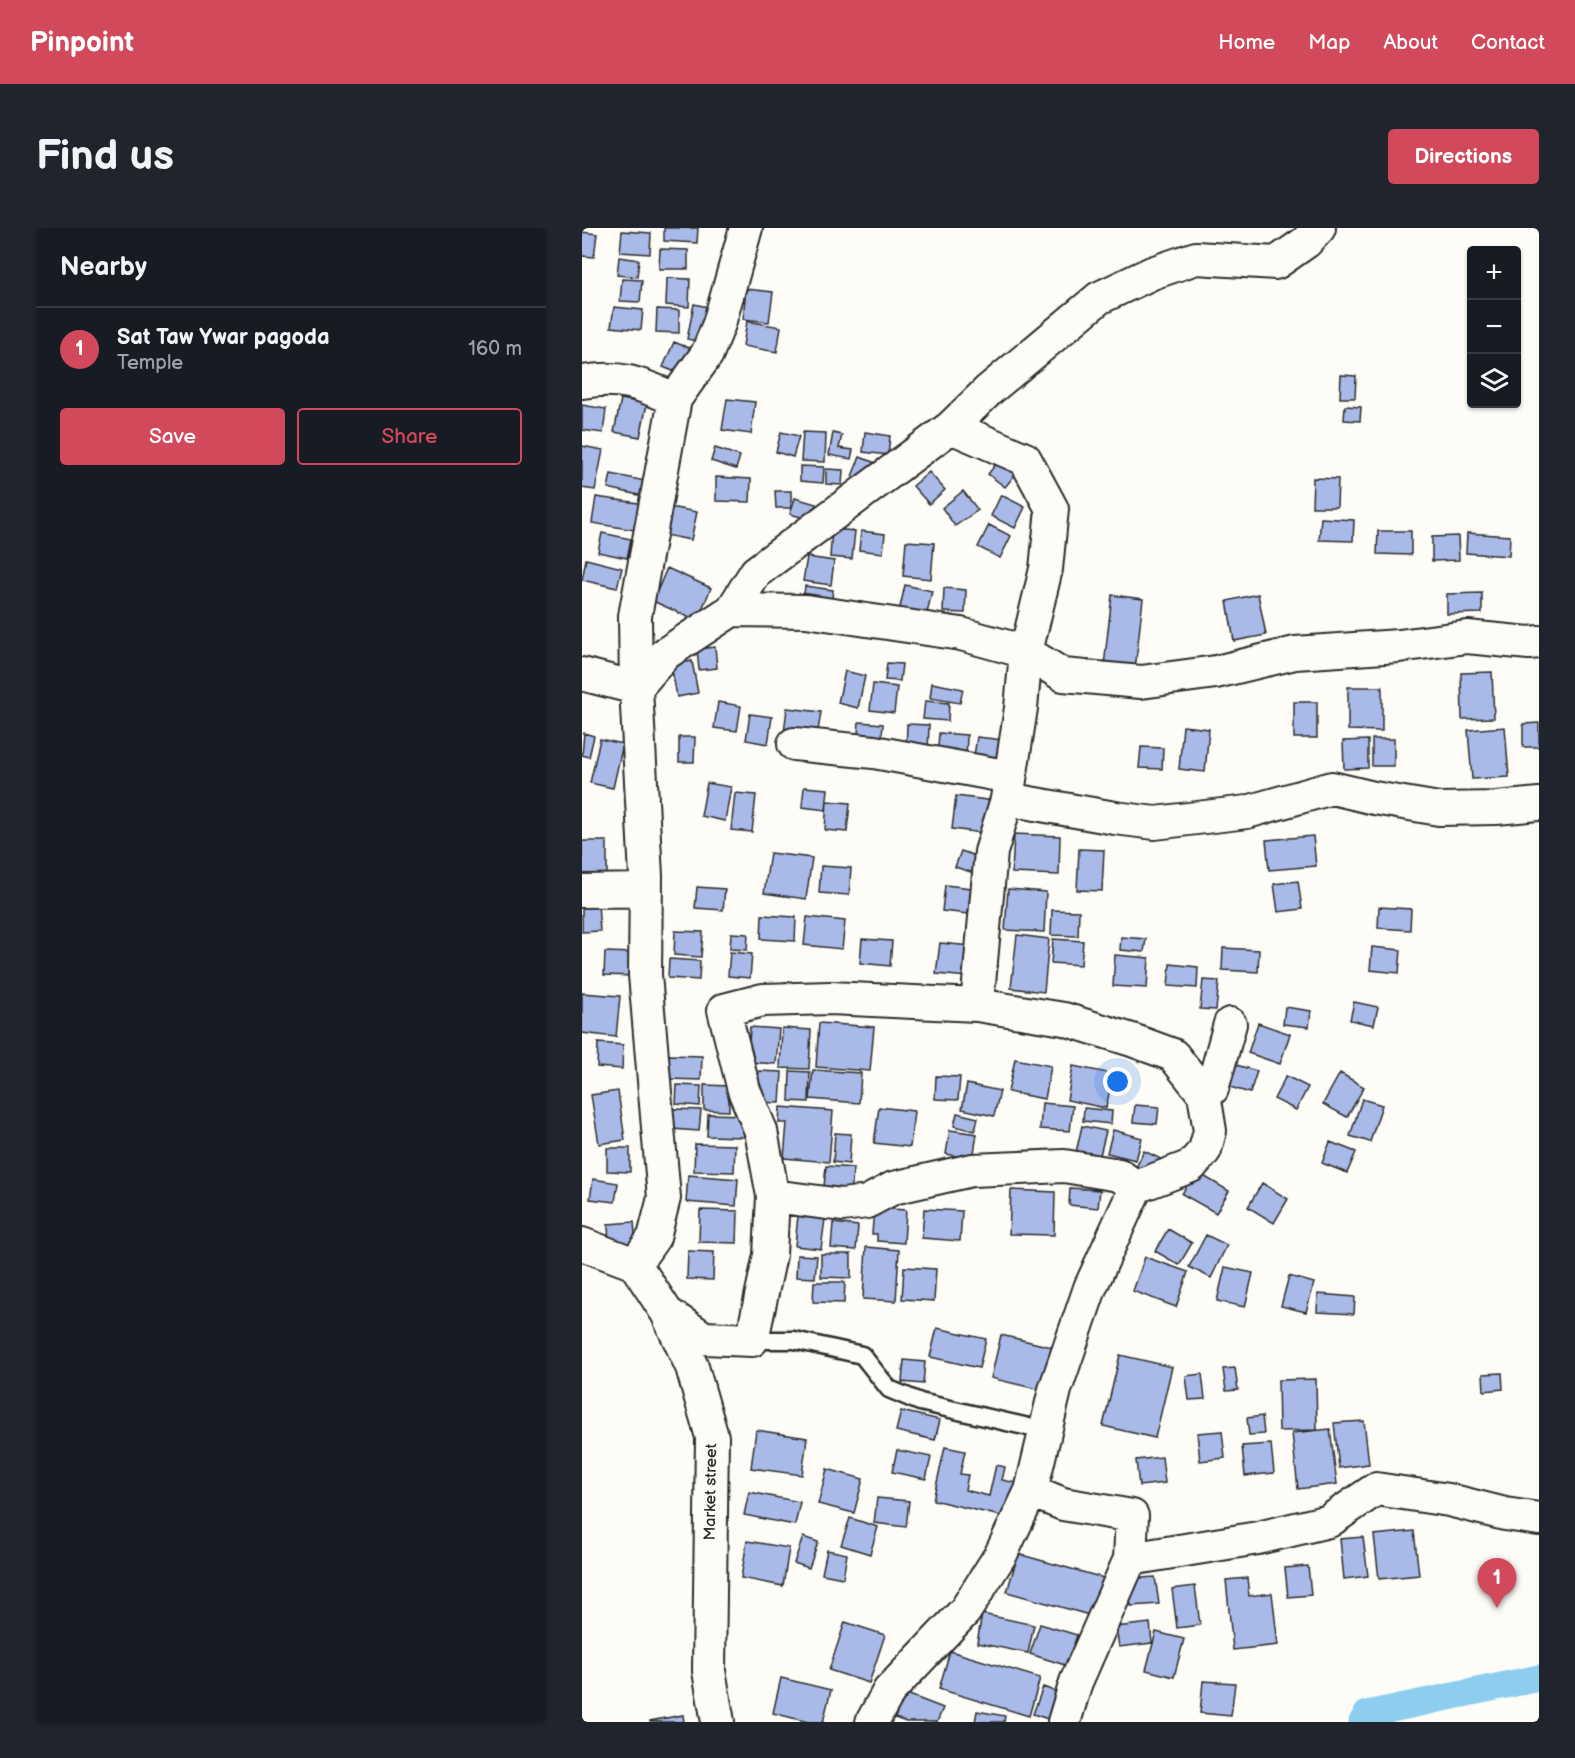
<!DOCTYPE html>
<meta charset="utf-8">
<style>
:root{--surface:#171b24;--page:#20242c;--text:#f1f3f6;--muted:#9ea1a6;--line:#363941;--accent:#d1495b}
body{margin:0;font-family:"Balsamiq Sans",sans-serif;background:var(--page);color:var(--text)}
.controls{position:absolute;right:18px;top:18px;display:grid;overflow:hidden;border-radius:6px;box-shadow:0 2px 4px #0004}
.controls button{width:54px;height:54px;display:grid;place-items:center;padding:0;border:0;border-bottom:2px solid var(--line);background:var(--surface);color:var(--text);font:30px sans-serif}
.you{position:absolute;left:536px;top:854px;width:21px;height:21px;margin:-15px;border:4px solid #fff;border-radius:50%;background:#1a73e8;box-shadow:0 0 0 9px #1a73e833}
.badge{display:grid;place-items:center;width:39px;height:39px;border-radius:50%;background:var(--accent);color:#fff;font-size:20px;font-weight:700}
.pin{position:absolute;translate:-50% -50px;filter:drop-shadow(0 2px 3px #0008)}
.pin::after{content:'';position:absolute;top:32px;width:21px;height:18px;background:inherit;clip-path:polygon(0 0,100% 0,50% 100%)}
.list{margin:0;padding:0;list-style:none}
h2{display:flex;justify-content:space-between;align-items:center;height:78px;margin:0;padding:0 24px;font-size:26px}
h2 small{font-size:20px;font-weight:400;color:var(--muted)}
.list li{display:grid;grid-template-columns:39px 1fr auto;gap:18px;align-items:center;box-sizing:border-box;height:84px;padding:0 24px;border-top:2px solid var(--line)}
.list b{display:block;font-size:22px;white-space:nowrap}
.list p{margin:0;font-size:20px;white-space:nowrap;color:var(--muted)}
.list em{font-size:20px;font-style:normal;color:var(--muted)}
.actions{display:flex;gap:12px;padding:18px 24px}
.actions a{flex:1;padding:14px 0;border:2px solid var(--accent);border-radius:6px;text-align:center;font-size:21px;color:var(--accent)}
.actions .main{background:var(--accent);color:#fff}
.icon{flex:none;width:33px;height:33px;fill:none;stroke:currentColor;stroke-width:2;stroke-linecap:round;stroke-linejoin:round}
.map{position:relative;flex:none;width:957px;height:1494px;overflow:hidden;border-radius:6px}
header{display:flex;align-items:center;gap:36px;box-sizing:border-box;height:84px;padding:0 30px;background:var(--accent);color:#fff}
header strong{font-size:28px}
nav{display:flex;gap:33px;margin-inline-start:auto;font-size:21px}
.intro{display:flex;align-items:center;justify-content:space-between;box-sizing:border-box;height:144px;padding:0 36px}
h1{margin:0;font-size:42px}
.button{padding:15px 27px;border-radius:6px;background:var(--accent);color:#fff;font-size:21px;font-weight:700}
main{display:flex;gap:36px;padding:0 36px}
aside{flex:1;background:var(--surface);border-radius:6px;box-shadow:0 2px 4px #0004}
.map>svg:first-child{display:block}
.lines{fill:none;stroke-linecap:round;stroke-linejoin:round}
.canal{stroke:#8dceee;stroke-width:27}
.building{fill:#a9bae9;stroke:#2b2b2b;stroke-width:1.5}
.lane-casing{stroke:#2b2b2b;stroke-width:21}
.street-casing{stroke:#2b2b2b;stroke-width:36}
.lane{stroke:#fdfcf7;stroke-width:16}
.street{stroke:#fdfcf7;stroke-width:32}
.labels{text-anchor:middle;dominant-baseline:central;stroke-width:5;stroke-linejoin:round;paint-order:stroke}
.street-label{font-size:16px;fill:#2b2b2b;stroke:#fdfcf7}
</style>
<header>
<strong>Pinpoint</strong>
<nav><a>Home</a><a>Map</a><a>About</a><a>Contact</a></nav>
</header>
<div class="intro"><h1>Find us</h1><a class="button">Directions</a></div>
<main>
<aside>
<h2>Nearby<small></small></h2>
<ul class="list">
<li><span class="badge">1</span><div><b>Sat Taw Ywar pagoda</b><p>Temple</p></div><em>160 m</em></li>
</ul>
<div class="actions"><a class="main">Save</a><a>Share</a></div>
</aside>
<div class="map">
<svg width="957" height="1494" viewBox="0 0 957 1494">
<rect width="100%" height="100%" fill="#fdfcf7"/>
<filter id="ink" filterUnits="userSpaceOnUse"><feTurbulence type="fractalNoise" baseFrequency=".0167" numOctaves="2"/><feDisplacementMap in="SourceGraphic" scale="12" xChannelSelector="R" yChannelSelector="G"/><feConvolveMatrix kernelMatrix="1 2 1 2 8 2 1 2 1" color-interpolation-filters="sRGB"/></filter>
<g filter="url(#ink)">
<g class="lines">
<path class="canal" d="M780,1494L785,1486L957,1450"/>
</g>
<path class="building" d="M82,0H116L115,15L82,13Z
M40,3L69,5L68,26L38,24Z
M0,4L15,6L12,29L0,28Z
M78,21L106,22V41H77Z
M37,29L57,32L55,49L35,47Z
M85,50L108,51L107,79L84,77Z
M40,51L60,52L58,74L38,73Z
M164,61L191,64L187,94L161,91Z
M112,76L131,80L124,115L105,111Z
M32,79L61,82L59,102L29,99Z
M75,81L97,82V105L74,104Z
M165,93L199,99L195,124L161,118Z
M92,114L112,122L101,147L81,139Z
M759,147L774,148L773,170H758Z
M39,171L65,176L58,209L32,204Z
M145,171L173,174L169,206L140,202Z
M0,177L24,181L21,205L0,202Z
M763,178L779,179L778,193L762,192Z
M199,204L217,208L211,229L194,224Z
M221,204L244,205L243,234L219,233Z
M283,204L308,208L306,227L281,224Z
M251,205L260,207L257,220L271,222L269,231L247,227Z
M0,218L21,222L13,262L0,260Z
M133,220L158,228L154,241L129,233Z
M421,227L438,241L423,259L406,246Z
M278,229L296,236L288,255L270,248Z
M218,238L242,239L241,255L218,253Z
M244,241L261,242L260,257L244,256Z
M347,244L363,262L347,276L331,258Z
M29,246L68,254L65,269L26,260Z
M134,249L169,251L168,274L134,273Z
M731,250L756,251L755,279H730Z
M193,263H209V280H194Z
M381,263L396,282L373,298L360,280Z
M419,267L443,279L433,300L409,288Z
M14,269L63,276L58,303L10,295Z
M213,270L234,276L230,292L208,286Z
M88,279L115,284L109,312L83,307Z
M739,290L772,292L771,313L737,312Z
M407,297L429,308L418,330L396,319Z
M250,301L273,303L270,331L248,329Z
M279,303L303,306L301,325L277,322Z
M796,303H829V327L795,326Z
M20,305L49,311L45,330L16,324Z
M885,305L928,308L927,328L884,325Z
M876,308L877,332L850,333V309Z
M324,313L352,315L349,351L321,348Z
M225,329L252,333L249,357L221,353Z
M4,331L40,340L35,360L0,352Z
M85,340L129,360L115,393L71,373Z
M323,357L350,363L344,390L317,384Z
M223,358L251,362L249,378L221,374Z
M362,360L384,362L383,385L361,384Z
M900,365V385L865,386V366Z
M676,366L684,407L652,413L645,373Z
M530,367L561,371L553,442L522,438Z
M133,419L135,440L117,442L115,421Z
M110,433L116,465L95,469L89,437Z
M305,435L320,436L318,453L303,452Z
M263,443L283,448L276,480L256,475Z
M910,444L912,490L880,491L879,445Z
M350,455L381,461L378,475L348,470Z
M291,456L315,459L312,485L288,482Z
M766,459H800V503L766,502Z
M343,473L367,475L366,493L341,491Z
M136,474L159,478L155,503L132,500Z
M712,474H735V510H712Z
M205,480L239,484L235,509L202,505Z
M168,486L190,489L186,516L164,512Z
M277,494L301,496L299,520L275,517Z
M957,495V519H941V496Z
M325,496L347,497L346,525H324Z
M601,498L627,501L623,544L597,541Z
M923,499L927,549L890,551L886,502Z
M2,505L12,508L7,529L0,527Z
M357,505L385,507L384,534L355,532Z
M97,509H113L112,534H97Z
M395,509L421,512L417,543L390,540Z
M18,511L41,516L31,560L8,555Z
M790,511H812V538H790Z
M786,512V540L762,541L761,513Z
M559,519L581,520L580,541L557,540Z
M125,555L149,559L143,593L119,588Z
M222,559L246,561L244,582L220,579Z
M153,565L174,567L170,604L149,602Z
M374,568L412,573L408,606L370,601Z
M245,573L268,575L265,604L243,602Z
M432,606L478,608L477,647L430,645Z
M731,608L734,638L687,642L684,612Z
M0,613H25V654H0Z
M497,621L522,622L520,663L495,662Z
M379,623L397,629L392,645L373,639Z
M188,625L230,630L224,671L182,665Z
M239,638L269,640L267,667L237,665Z
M716,653L720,681L696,684L692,656Z
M363,657L389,660L386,686L360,683Z
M115,659L143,661L141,682L113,680Z
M426,661L464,664L462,704L423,702Z
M16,676L18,703L0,704V677Z
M797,679L829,681L828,702L796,700Z
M470,682L497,683L496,708L469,707Z
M180,687L214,689L213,713L179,711Z
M225,689L263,693L260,721L222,717Z
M93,703L121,704L119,729L92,727Z
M149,705L166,706L165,722L148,721Z
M435,707L467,711L462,764L429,760Z
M539,709L564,711L562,724L538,722Z
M280,711L310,713L308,738L278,735Z
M471,711L501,713L499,737L469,735Z
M358,715L389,718L386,749L354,746Z
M790,719L819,722L817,745L788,742Z
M641,720L677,722L676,744L640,742Z
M23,724L53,725L52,748L22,747Z
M148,724L170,726L168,750L146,748Z
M533,727L567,730L565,760L531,758Z
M87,731L118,733L117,752L86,750Z
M588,736L616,739L615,760L586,758Z
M621,752L637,753L634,782L618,781Z
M0,765L38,768L34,809L0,805Z
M772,774L796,779L792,797L768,792Z
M703,779L729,783L727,799L701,796Z
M237,795L292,799L288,843L234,839Z
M676,795L708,806L698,836L666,825Z
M168,799L197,801L194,836L166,834Z
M200,800L229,802L227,841L198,840Z
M16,815L41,817L40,841L15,839Z
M87,827L120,828L119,852L86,851Z
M433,831L469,838L463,871L426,864Z
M644,834L675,843L668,865L638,856Z
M491,838L531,846L524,880L485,872Z
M231,842L279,845L277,875L228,871Z
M177,843L200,844L198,875L175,874Z
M208,843L228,844L227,874L207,873Z
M758,845L782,859L765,889L741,876Z
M354,848L378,849L376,872L353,871Z
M704,848L726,859L714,882L692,871Z
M385,856L418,863L412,888L380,881Z
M95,857L119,858L118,878L94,876Z
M122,857L147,858V883L122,882Z
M36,863L43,912L17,916L9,867Z
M780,871L800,877L788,914L768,908Z
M460,875L491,878L488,903L458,901Z
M553,877L577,879L575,896L551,894Z
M198,879L251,883L247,934L202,930L205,895H197Z
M297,879L332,883L328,919L292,915Z
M502,880L530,883L529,896L501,893Z
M91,881L119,882L117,903L90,901Z
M375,885L396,890L393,903L372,898Z
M126,886L163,887L162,909L125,908Z
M500,898L524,903L516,935L493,929Z
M368,902L395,906L391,931L364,926Z
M531,902L560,910L554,932L525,925Z
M253,905L269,906L267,936L251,934Z
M748,914L774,924L765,945L740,935Z
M113,916L153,917L152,944L112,943Z
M25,920H48V944L25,943Z
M562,923L579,931L569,952L552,944Z
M244,938L271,940L269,971L241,969Z
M613,943L647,963L634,985L600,966Z
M106,947L156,951L154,978L104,974Z
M11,951L36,955L33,974L8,971Z
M680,955L706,971L692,995L666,979Z
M488,960L518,962L516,980L487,977Z
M429,962L473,964L472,1007L427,1006Z
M292,980L324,982L322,1015L295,1013V1006H290Z
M342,981L380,983L378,1013L340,1010Z
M118,982L156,983L155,1015L117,1014Z
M216,987L243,991L239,1021L213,1018Z
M52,994L54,1017L27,1019L26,996Z
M251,995L276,998L274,1022L249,1020Z
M586,1001L610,1015L597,1037L573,1023Z
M624,1007L645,1017L629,1050L607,1039Z
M284,1019L317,1022L314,1073L281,1071Z
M106,1023L132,1024L131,1052L105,1051Z
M239,1026H269V1050L239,1049Z
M215,1027L235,1028L233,1050L214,1049Z
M563,1029L606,1044L594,1079L551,1063Z
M322,1039L354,1041L352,1073L320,1071Z
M643,1039L671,1045L663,1079L635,1073Z
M707,1048L732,1055L724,1084L699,1078Z
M232,1054H263L262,1075L231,1074Z
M736,1066L773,1069L772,1086L735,1084Z
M355,1100L404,1111L397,1140L348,1129Z
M419,1107L474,1120L463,1163L409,1150Z
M538,1127L590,1139L573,1210L521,1198Z
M322,1132L343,1134L341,1156L320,1154Z
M653,1140L656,1162L644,1163L641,1141Z
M920,1145L921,1161L902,1163L901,1146Z
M620,1146L623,1171L607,1172L604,1148Z
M734,1151L735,1202L697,1203L696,1152Z
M319,1183L358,1192L353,1212L314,1203Z
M680,1188L682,1206L667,1207L665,1190Z
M782,1193L787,1236L757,1240L752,1195Z
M748,1201L755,1256L716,1261L710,1205Z
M174,1202L225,1210L220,1247L169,1240Z
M640,1203L643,1230L618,1233L615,1205Z
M689,1216L692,1245L663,1248L660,1218Z
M363,1219L383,1223L378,1246L386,1247L383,1262L407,1268L414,1237L423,1239L420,1252L435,1255L427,1290L351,1272Z
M315,1222L349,1229L344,1251L310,1244Z
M580,1229L583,1255L557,1258L554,1232Z
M245,1241L281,1251L272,1285L236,1276Z
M167,1264L218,1274L213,1297L162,1287Z
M295,1270L327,1273L324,1299L292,1295Z
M268,1290L296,1299L288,1326L259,1317Z
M832,1303L837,1347L797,1351L792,1307Z
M221,1309L236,1314L227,1340L212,1335Z
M781,1309L786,1348L762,1351L758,1311Z
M165,1313L207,1320L201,1358L159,1350Z
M245,1322L265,1326L261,1350L240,1346Z
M436,1326L529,1352L518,1390L425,1364Z
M726,1338L729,1367L706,1369L703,1340Z
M573,1349L577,1376L549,1378L546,1351Z
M665,1350L667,1368L690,1365L696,1417L651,1422L644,1352Z
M613,1358L618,1397L595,1400L590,1361Z
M400,1386L452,1397L446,1425L395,1415Z
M263,1394L303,1407L287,1455L247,1442Z
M568,1395L570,1415L537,1419L534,1399Z
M458,1396L495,1407L486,1438L448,1426Z
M574,1404L602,1411L592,1449L564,1442Z
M368,1423L458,1450L447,1488L357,1461Z
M199,1450L249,1462L241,1494H226L191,1485Z
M621,1453L653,1455L649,1488L618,1485Z
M461,1459L491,1470L475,1494L451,1486Z
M322,1465L361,1480L355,1494H324L313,1490Z
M395,1483L423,1488L422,1494H393Z
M101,1487L102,1494H68V1493Z"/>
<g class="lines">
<g class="lane-casing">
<path id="lane" d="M170,1112H212L280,1127L307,1161L338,1174L464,1203"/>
</g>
<g class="street-casing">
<path id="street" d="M0,154C40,147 58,156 93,171
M369,199L443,231L470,281L464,341L444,424L439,480L425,571L409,624L395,777
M150,382L224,383L379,406L444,424L481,447L559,454L634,444L713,425L817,418L885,409L947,415L957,414
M0,446L54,460L53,388L93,171L125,126L137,96L164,0
M212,516L292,524L428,549
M425,571L533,590L573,595L665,584L750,560L792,570L857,581L914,580L957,576
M0,663L64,662
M622,866L630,861L648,796
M191,968L260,977L285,974L311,960L390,942L482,938L537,947L554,959
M0,1016L53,1036L85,1085L110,1139L130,1209L127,1443L136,1494
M53,1036L72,1009L82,970L63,747L64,648L54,460L83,426L150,382L174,344L369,199L407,162L517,70L570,45L614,30L694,35L724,14L737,0
M85,1085L122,1110L170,1112L188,1027L191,968L179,903L162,862L142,782L181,772L248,770L395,777L482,791L550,812L591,827L622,866L628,903L623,922L609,938L554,959L508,1060L473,1162L449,1263L419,1326L383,1383L307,1463L290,1494
M449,1263L481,1276L550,1288L548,1331L676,1310L747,1293L794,1261L867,1272L923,1286L957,1291
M482,1494L494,1454L548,1331"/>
</g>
<use href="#lane" class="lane"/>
<use href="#street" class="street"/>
</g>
</g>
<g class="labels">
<g class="street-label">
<text transform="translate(129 1264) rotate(-89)">Market street</text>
</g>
</g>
</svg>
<div class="controls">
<button>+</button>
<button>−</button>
<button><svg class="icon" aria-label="layers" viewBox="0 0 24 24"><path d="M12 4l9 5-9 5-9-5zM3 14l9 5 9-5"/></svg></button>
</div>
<div class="you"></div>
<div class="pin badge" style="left:915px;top:1380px">1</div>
</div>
</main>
